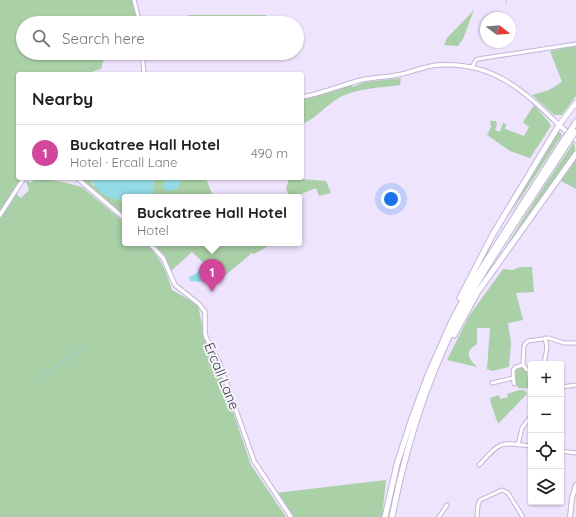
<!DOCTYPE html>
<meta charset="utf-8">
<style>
:root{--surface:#fff;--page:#f2f2f2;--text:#222;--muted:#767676;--line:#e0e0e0;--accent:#2563eb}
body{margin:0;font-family:Quicksand,sans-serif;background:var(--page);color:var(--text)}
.controls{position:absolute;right:12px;bottom:12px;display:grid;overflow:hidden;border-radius:4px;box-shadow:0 1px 3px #0004}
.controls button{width:36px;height:36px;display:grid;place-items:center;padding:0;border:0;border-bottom:1px solid var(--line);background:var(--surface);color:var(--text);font:20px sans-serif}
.compass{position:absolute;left:480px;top:12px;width:36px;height:36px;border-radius:50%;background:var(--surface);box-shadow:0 1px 3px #0004;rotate:106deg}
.you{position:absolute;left:391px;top:199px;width:14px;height:14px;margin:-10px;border:3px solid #fff;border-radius:50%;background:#1a73e8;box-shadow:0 0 0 6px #1a73e833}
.badge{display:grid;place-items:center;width:26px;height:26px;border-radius:50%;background:var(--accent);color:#fff;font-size:13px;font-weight:700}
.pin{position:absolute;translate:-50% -33px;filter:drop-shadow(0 1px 2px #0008)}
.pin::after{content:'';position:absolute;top:21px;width:14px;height:12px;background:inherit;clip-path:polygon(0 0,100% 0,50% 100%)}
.popup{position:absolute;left:122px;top:194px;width:180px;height:52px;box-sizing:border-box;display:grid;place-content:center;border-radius:4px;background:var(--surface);filter:drop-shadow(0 1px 3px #0005);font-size:13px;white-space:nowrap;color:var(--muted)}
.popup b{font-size:15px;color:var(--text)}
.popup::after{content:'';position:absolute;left:50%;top:100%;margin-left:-8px;border:8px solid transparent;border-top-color:var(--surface)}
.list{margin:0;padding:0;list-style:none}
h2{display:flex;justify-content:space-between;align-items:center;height:52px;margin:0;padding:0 16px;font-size:17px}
h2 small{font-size:13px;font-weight:400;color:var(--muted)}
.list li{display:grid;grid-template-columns:26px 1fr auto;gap:12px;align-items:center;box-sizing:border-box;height:56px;padding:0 16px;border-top:1px solid var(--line)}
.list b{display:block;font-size:15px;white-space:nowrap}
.list p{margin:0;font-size:13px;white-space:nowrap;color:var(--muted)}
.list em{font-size:13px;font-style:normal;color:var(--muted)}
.icon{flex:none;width:22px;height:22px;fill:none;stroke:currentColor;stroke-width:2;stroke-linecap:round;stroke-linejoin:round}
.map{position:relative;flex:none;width:576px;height:517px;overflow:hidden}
.search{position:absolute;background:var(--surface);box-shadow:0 1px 3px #0004;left:16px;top:16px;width:288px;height:44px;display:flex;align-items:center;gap:10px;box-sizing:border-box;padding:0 14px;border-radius:22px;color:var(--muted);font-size:15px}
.panel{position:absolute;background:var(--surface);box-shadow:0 1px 3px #0004;left:16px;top:72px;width:288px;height:108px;border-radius:4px}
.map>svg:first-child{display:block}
.green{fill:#aad0a7}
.water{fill:#94dce5}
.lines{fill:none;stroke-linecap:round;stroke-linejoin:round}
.stream{stroke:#94dce5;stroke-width:1}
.minor-casing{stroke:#c2b6d6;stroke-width:5}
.tertiary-casing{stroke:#c2b6d6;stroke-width:5.5}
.secondary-casing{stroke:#c2b6d6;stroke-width:6}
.trunk-casing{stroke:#c2b6d6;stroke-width:6}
.motorway-casing{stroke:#c2b6d6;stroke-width:7}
.minor{stroke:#fff;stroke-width:3}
.tertiary{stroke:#fff;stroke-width:3.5}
.secondary{stroke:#fff;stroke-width:4}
.trunk{stroke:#fff;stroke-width:4.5}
.motorway{stroke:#fff;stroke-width:5}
.motorway-bridge-casing{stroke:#c2b6d6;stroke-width:7;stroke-linecap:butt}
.motorway-bridge{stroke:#fff;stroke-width:5}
.labels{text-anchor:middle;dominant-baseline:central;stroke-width:4;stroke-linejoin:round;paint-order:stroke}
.street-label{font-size:14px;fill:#3e3946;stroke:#f7f5fc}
</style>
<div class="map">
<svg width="576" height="517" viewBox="0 0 576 517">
<rect width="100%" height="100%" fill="#eee4fe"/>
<path class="green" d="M0,0H134L139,23H23V53H106L101,69L85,74H18V178H23L17,195L21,198L29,190L26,182L28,181L30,183L37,178L63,182L82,187L125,223V243H146C162,261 165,267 172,290L198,305L205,340L219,370L251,465L286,517H0Z
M474,10L463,39L458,46L444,45L447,38Z
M189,15H266L270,23H187Z
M576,46V96L562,115H554L532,95L549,90L562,82L550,51Z
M401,78L400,85C380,88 355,88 337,99C324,107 317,118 302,124V98L316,96L351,85L352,87L365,82Z
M534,105L548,121L551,126L530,158L510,151L487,135L491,127L490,121H496L497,125L495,130L500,132L503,123L506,124L505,129L524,136L529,127L523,122Z
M560,132L562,135L509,216L532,175L558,133Z
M574,142L575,150L504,249L537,197Z
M576,159V189L561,181Z
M81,178H91L93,185L122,201L125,200V211L120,213Z
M154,178H169L167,180H182L180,178H206L213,197H151L154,191Z
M289,178L326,181L331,193L319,196L316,188L294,197H290L286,189Z
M160,243H269L270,245L254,254L252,253L221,279L192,252L170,272L165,256L156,247Z
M520,267H532L534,292L516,293L523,320L508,323L511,343L509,367L492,371L487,369L490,328H477V344C465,352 467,357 477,367L447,360L469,316L503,269L513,270Z
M523,367L527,372L529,388C526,388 522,389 519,388C514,385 513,374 515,370Z
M519,390H524L527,394L498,424L491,404L490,398L499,395L500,399L508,397L507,394Z
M386,480L382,517H292L275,493Z"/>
<path class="water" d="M91,178H154V191L151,197H125V200C111,201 95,192 91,178Z
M169,178H180L182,180L177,189L169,191L164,189L162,185Z
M200,268L204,270V279L200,282L190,281L189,278L191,276L196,274Z"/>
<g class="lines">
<path class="stream" d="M506,3V0
M566,181L572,182L576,186
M38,379L84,348"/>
<g class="minor-casing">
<path id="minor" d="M134,0L140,23
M142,53L144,74
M472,67L476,60L478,59L576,44
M544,364L547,347L545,338
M523,365L527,370
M492,383L513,378
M514,384L513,370L516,367L523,365L524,345L528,341L549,338L564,343H576
M561,387L576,385
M518,445L522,428L531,416
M561,451L576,453
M479,465C502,441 498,442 531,446
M439,517L447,505
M477,517L478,505L480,500L502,490L508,493L523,517"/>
</g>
<g class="tertiary-casing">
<path id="tertiary" d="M302,97C320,94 337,87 354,82C368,77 383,78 397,75C410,73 424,66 438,65C492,61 523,90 559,125
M77,178L125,219
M0,215L24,178
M149,243L163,258L175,285L199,304L205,312V333L206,337L219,362L254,461L291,517"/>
</g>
<g class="secondary-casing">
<path id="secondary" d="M559,125L576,140
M570,517L572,498L576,485"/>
</g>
<g class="trunk-casing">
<path id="trunk" d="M559,125L576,103"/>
</g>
<g class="motorway-casing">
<path id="motorway" d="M571,130L576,122
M460,298L493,234L559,125
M454,335L477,293L576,154
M385,517L397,464L412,418L428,375L451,323L471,285L565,138
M392,517C407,439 433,361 472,292C502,240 537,191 569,141"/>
</g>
<use href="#minor" class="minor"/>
<use href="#tertiary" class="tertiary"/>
<use href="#secondary" class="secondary"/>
<use href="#trunk" class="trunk"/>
<use href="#motorway" class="motorway"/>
<g class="motorway-bridge-casing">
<path id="motorway-bridge" d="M565,138L571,130
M569,141L575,132"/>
</g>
<use href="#motorway-bridge" class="motorway-bridge"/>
</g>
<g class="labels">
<g class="street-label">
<text transform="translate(222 376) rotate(68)">Ercall Lane</text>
</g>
</g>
</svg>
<div class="controls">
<button>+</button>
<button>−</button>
<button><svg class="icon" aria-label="locate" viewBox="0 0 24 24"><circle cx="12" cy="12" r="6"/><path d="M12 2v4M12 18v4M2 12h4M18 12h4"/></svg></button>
<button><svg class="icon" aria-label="layers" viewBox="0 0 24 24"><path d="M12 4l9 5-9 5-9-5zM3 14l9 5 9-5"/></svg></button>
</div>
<svg class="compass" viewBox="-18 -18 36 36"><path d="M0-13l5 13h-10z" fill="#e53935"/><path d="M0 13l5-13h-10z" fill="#767676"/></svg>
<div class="you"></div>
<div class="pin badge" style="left:212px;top:292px;background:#d1479c">1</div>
<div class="popup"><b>Buckatree Hall Hotel</b>Hotel</div>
<div class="search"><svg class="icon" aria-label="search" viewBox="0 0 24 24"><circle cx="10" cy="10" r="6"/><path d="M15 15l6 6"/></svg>Search here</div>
<section class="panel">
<h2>Nearby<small></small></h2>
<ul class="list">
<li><span class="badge" style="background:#d1479c">1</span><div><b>Buckatree Hall Hotel</b><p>Hotel · Ercall Lane</p></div><em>490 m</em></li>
</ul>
</section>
</div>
